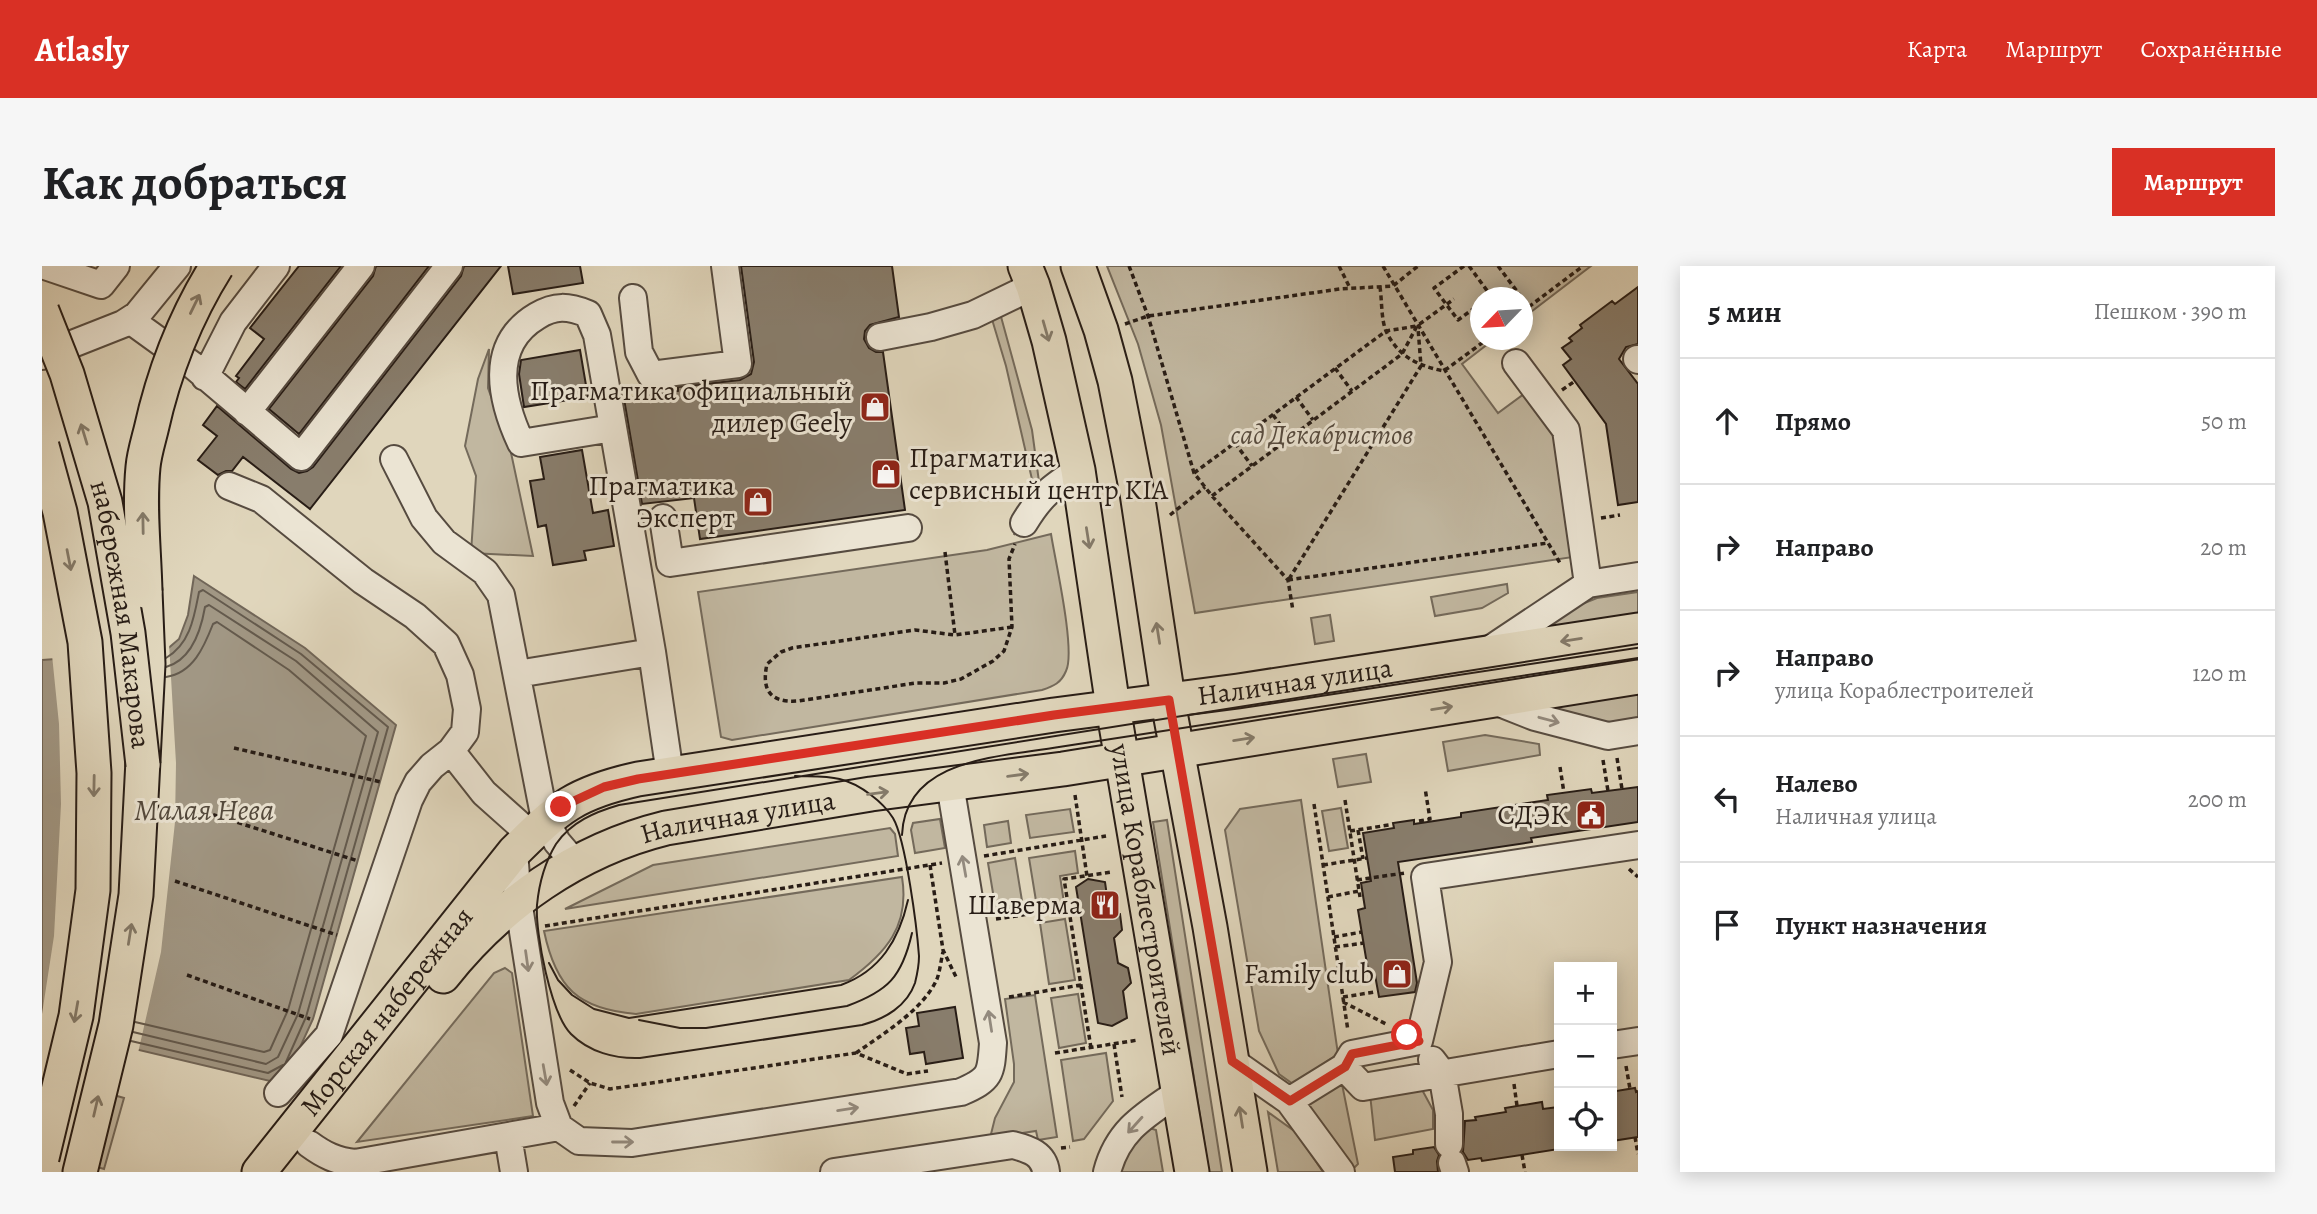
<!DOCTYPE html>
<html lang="ru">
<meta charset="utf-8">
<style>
:root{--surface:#fff;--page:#f6f6f6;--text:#202124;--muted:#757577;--line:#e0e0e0;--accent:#d93025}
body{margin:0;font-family:Alegreya,serif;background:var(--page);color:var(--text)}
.controls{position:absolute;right:21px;bottom:21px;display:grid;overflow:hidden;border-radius:0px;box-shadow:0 4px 18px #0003}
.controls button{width:63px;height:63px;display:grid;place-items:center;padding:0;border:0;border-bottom:2px solid var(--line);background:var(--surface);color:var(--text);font:35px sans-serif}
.compass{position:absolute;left:1428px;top:21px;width:63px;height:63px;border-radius:50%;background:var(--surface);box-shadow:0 4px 18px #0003;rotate:245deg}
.stop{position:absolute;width:21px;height:21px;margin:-16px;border:5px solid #d93025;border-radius:50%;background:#fff}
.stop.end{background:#d93025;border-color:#fff;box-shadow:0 2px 7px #0008}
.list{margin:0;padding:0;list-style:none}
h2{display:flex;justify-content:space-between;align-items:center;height:91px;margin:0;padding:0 28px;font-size:30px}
h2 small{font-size:23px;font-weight:400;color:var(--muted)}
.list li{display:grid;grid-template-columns:46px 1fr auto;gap:21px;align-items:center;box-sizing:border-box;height:126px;padding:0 28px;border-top:2px solid var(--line)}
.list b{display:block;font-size:26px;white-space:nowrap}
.list p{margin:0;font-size:23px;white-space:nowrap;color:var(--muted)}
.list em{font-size:23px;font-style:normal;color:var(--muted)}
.icon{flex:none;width:38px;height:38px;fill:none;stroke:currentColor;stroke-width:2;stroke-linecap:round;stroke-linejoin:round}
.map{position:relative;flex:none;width:1596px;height:906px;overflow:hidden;border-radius:0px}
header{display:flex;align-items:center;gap:42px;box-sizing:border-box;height:98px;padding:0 35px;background:var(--accent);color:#fff}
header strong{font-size:33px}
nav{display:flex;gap:38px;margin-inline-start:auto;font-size:24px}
.intro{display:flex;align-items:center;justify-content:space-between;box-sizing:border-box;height:168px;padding:0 42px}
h1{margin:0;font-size:49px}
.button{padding:18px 32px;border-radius:0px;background:var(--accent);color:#fff;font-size:24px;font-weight:700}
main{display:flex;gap:42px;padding:0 42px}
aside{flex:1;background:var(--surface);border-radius:0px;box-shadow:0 4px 18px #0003}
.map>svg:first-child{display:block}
.green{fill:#c1b7a0;stroke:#746a5b;stroke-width:2}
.water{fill:#a19784;stroke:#716658;stroke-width:2}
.pier{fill:#e0d6bc}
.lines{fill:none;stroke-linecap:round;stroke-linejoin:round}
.shore{stroke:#645a4d;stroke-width:2}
.building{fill:#887d6c;stroke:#281d16;stroke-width:2}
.minor-casing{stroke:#564b40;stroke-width:30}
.major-casing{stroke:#281d16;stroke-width:37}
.path{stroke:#281d16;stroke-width:3.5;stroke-dasharray:5 3.5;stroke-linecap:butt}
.minor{stroke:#ebe4d3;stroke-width:26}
.major{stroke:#e0d6bc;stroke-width:33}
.tram{stroke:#281d16;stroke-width:2}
.major-bridge-casing{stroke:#281d16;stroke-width:37;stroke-linecap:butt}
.major-bridge{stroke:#e0d6bc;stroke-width:33}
.oneway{stroke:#847a69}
.oneway2{stroke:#938a7e}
.route{stroke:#d93025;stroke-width:9}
.labels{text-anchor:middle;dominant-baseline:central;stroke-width:6;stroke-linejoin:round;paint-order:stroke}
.poi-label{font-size:28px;fill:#281d16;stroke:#ebe4d3;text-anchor:end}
.park-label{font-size:28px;font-style:italic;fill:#564b3f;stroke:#ebe4d3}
.street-label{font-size:28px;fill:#281d16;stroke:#ebe4d3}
.water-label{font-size:30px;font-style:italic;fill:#52483c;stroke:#ebe4d3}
</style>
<header>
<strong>Atlasly</strong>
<nav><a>Карта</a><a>Маршрут</a><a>Сохранённые</a></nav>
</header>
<div class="intro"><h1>Как добраться</h1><a class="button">Маршрут</a></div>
<main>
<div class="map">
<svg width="1596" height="906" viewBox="0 0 1596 906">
<rect width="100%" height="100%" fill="#e0d6bc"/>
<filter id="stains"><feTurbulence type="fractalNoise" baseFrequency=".00286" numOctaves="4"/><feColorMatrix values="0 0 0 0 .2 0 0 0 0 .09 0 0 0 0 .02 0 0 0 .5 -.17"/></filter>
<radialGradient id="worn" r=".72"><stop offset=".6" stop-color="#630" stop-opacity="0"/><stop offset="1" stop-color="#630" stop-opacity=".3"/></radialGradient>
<path class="green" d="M1065,0H1549L1481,52L1480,32H1438V74H1451L1420,98L1456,147L1482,128L1512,169L1531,291L1153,347L1119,159L1096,78Z
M958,47L990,164L998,223L972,269L976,254L992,222L964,100L949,50Z
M447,83L446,122L468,182L491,290L429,287L434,210L423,180L436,113Z
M1009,268C1013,294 1034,385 1024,405C1019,417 1012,420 1000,424L690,474L679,471L656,326L945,284Z
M1465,318L1466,327L1440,342L1393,350L1389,331Z
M1596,326V355L1498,371L1490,358L1555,332Z
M1288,349L1292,375L1273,378L1269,352Z
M1596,422V456L1567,461L1501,441Z
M1443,469L1497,478L1498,489L1406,505L1401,476Z
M1324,488L1329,516L1296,521L1291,493Z
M1259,534L1296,788L1251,818L1237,808L1217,765L1183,564L1198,543Z
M1299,542L1306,582L1287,585L1280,545Z
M1028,543L1032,566L988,572L984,549Z
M898,553L903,582L873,587L869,564L871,557Z
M1125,554L1180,906H1167L1111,556Z
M966,555L969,577L945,581L942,559Z
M848,562L853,568L856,590L523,643L611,599Z
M1033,585L1036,607L1018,610L1022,637L995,641L987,592Z
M973,592L981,641L954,645L946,597Z
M860,611C868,660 844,687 807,714L594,748C536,743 514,722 502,665Z
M1023,653L1033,714L1007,718L998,657Z
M463,702L470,707L491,850L315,876L452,707Z
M1036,728L1044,777L1017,782L1009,732Z
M993,729L1015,871L996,874L994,865L948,872L953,852L972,816V798L963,733Z
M1064,787L1071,835L1042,873L1031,875L1019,794Z
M1299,813L1316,898L1311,903L1261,839Z
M1378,820L1391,844V863L1333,874L1328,828Z
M51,823L82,832L62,903L31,894Z
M1226,846L1255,867L1281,906H1236Z
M1104,861L1114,864L1121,906H1074Z"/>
<path class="water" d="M152,310L263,382L354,459L271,753L248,803L228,815L0,761V394L123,385L137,373L146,349Z"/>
<path class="pier" d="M127,377L134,497L133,556L119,686L96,787L0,764V748L12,670L19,538L17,458L10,389L122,382Z"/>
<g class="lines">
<path class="shore" d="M124,392C148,378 152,352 157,326L161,324L259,388L346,461L264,751L244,796
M93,756L222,786L228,784L246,744L324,470L247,404L175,356L171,358C162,381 151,407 124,411
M91,766L224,798L236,791L256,748L336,466L254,395L167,339L163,341C159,364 149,394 124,401
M89,775L226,807L241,799"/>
</g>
<path class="building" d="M257,0H299L203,123L194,116L197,112L194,110L222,73L208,62Z
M334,0H387L257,168L227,143L331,10Z
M422,0H459L268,243L201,191L190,205H184L176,209L156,194L175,170L161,159L175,140L249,203L257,207L265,205L271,201L419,10Z
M466,0H538L541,17L471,28Z
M699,0H850L857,51L828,59L823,65L822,73L827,82L834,86H841L863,244L658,273L652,232L600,238L582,133L636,125V121L698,114L709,108L712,96Z
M1596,21V78L1584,81L1577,93L1596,118V236L1576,239L1564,158L1521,99L1529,93L1520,82L1530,75L1527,72L1540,62L1538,59L1570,35L1573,38Z
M538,84L546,131L482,141L477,108L479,94Z
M540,184L551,247L566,244L572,280L542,285L544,294L511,299L504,259L496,261L488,215L502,213L498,191Z
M1596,521V556L1489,572L1490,576L1356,596L1375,717L1373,726L1337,731L1333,709L1327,710L1316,644L1323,642L1319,617L1329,615L1321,567L1352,562L1351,557L1372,554V558L1419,551V547L1506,534L1505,529L1549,523L1550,527Z
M1046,613L1063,616L1067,644L1078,648L1080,664L1072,672L1076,697L1086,702L1089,717L1081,725L1085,752L1070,760L1056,757L1034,621Z
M913,741L921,792L884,798L882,786L868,788L864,762L877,760L875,747Z
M1593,822L1594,826L1596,825V871L1570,875V829H1574V825Z
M1500,836L1501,843L1517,841V883L1440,895L1439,892L1426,894L1421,886L1423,855L1434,854L1433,851L1464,846L1463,842Z
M1392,881L1397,889L1395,895L1396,906H1353L1351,891L1371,888V884Z"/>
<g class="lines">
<g class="minor-casing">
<path id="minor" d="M3,0L59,19L74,0
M591,32L597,86L609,109L696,98L683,0
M88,54L153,101L259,191L407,0
M838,71L889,61L931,49L991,20
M0,90L81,58L95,49L135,0
M1595,93L1596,94
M1474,97L1524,164L1546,318
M163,111L191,56L234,0
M205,146L319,0
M571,162L479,177C459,134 446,79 495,50C513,39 526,40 546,48L555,69L610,386L628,508
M352,193L382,252L402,276L443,306L459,329L503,554L515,576L533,597
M187,220L219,233L321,315L373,350L404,378L418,409L425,443L423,466L409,485L390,500L376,516L367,534L287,769L236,827
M621,252L628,297L866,262
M982,257C999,229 1009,222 1036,204
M1444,386L1546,318L1596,310
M475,408L610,386
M1450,434L1493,451L1566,470L1596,465
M409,485L442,527L489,569
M472,586L476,634L508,837L517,861L537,875L590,877L919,826C949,813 949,808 951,777L908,518
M1570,779L1596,775
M1390,794L1400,807L1407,848V878
M1190,795L1247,835L1299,906
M1302,801L1321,821L1517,788
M1247,835L1302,801L1310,788L1377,775L1396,696L1383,611L1596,579
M466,870L472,906
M267,878C282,889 294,895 313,897L517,861
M1410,897L1413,906
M792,906L971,879C987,883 1002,888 1004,906
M1065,906C1076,864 1103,849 1137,826"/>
</g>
<g class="major-casing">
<g id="major">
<path id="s1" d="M983,0L991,20L1007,75L1036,204L1071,441L1150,906"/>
<path d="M1036,0L1059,64L1073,115L1095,227L1129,452L1168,661L1208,906"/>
<path id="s2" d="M401,710C458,638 535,584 624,562L829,528L1021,503L1596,411"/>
<path d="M38,906L74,759L94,629L106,398L103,325"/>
<path id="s3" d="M217,906L472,586C517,541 533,527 596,513L1012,449L1196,425L1596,364"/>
</g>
</g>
<path class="path" d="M1087,0L1106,50L1152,207L1170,230L1246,314L1251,345
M1297,0L1308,22
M1341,0L1518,297
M1422,0L1392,22L1416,54L1438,38
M1427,0L1449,30L1447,32
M1456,0L1480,32
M1338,21C1340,34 1339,53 1344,65C1356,91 1377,100 1402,105L1444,74
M1480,46L1541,0
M1083,58L1106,50L1298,23L1351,20L1376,0
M1293,102L1310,125
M1520,124L1533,115
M1254,131L1271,154
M1231,149L1248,172
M1193,177L1210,200
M1152,207L1344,65L1375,60
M1170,230L1360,88L1375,60L1412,33
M1128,249L1163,221
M1559,252L1578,249
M903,286L913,369
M1247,313L1379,100L1376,62
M1246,314L1506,277
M970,361L913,369L873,364L750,382L739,386L725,398C719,425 729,437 756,435L874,417H902L919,413L951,395L962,385L970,361L967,293L973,278
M192,482L339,516
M1575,492L1580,523
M1561,494L1566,525
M1518,501L1522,527
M1033,529L1045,610
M1303,534L1318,631
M1272,538L1306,765
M163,546L316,595
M1377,555L1388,553L1383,522
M1316,564L1321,593
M1308,565L1347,559
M942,590L1064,570
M888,599L901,684L915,713
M1281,599L1325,592
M1587,603L1596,611
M1315,614L1363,607
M133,615L295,669
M1286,631L1317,625
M954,653L1026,642
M503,660L900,597
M1292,671L1320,666
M1293,681L1322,677
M145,709L268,753
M967,731L1039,719
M1301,731L1333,726
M1301,736L1344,758
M1072,778L1080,831
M1049,782L1022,613L1070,606
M814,787C841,768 881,744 895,713C898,705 899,694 901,686
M1013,787L1096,774
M1584,800L1588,823
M528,804L548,817L568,823L814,787L865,808L886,805
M1472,818L1475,840
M532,840L548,817
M1593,871L1596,888
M1019,882L1028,881
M1480,889L1483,906"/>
<use href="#minor" class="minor"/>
<use href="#major" class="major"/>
<path class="tram" d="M753,510C785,511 802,508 829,529C837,535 846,544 851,552C864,574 875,663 877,690C877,698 875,709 873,717C865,740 843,753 820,759L598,792C573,793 547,786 529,768C509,748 493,667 495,639C497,618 503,596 514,578C529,556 553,546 577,539L1596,378
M860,569C863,491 961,491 1017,481L1596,392
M507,697L516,714L530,729L552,743L587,752L799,719C838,705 857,674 866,634
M597,754L638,762H664L805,740C846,725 860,711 870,667"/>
<g class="major-bridge-casing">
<g id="major-bridge">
<path id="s4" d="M0,45L25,108L63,236L86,367L101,499"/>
<path d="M0,180L18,246L43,376L52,507L51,624L34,750L0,892"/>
<path d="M103,325C102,284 97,242 101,201C102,189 106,176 109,164C122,105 143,51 175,0"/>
</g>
</g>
<use href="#major-bridge" class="major-bridge"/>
</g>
<defs><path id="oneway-shaft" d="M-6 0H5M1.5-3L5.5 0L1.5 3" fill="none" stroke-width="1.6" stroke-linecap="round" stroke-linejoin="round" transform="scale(1.75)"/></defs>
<g class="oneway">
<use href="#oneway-shaft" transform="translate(153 38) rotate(-64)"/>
<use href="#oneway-shaft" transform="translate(1004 65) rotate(74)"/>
<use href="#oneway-shaft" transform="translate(42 168) rotate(-107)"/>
<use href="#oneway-shaft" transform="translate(101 257) rotate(-91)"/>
<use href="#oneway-shaft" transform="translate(1046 272) rotate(81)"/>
<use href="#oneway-shaft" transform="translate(27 294) rotate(79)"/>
<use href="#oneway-shaft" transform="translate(1116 367) rotate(-99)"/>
<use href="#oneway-shaft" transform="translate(1529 374) rotate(171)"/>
<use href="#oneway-shaft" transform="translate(1400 442) rotate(-9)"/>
<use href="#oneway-shaft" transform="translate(1202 473) rotate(-9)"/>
<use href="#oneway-shaft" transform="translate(976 509) rotate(-7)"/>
<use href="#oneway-shaft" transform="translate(52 520) rotate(91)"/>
<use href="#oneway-shaft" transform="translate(836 527) rotate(-8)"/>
<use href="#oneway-shaft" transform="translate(88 668) rotate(-81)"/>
<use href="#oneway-shaft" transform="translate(34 746) rotate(100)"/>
<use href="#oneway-shaft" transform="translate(54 840) rotate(-77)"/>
<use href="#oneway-shaft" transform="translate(1199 851) rotate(-99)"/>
</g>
<g class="oneway2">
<use href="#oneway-shaft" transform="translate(1507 454) rotate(15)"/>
<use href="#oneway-shaft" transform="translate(922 600) rotate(-100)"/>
<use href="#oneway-shaft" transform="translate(485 695) rotate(82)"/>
<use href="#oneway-shaft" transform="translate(948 755) rotate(-99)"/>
<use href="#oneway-shaft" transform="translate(503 809) rotate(80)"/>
<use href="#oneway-shaft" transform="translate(806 843) rotate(-9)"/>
<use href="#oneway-shaft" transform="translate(1093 859) rotate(132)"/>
<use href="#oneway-shaft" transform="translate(581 876)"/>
</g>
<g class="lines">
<path class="route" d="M519,541L562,521L596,513L1012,449L1127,434L1190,795L1248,835L1303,801L1310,788L1377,775L1365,769"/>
</g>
<defs>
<g id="shop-square" transform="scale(1.575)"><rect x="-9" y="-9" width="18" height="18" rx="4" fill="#8f2418" stroke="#ebe4d3"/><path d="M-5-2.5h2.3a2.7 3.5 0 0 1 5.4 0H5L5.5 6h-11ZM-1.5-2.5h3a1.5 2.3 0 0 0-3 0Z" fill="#fff"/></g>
<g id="civic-square" transform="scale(1.575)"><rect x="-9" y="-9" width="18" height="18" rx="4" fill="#8f2418" stroke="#ebe4d3"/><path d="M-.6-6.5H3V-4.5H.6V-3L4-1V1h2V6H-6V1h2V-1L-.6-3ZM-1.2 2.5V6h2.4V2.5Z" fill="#fff"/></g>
<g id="restaurant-square" transform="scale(1.575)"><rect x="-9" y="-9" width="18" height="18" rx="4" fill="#8f2418" stroke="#ebe4d3"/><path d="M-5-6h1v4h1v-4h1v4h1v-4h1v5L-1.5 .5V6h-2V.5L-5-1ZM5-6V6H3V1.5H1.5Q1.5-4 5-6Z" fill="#fff"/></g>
</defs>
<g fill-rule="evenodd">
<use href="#shop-square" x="833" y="141"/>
<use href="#shop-square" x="844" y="208"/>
<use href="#shop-square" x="716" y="236"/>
<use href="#civic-square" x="1549" y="549"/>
<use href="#restaurant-square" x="1063" y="639"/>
<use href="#shop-square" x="1355" y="708"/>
</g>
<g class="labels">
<g class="poi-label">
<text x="810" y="125">Прагматика официальный<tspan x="810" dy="32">дилер Geely</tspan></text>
<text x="867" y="192" text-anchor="start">Прагматика<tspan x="867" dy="32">сервисный центр KIA</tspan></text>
<text x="693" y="220">Прагматика<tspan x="693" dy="32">Эксперт</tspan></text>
<text x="1526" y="549">СДЭК</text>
<text x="1040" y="639">Шаверма</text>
<text x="1332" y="708">Family club</text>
</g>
<g class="park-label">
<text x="1280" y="169">сад Декабристов</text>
</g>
<g class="street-label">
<text stroke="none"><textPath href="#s4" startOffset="315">набережная Макарова</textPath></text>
<text stroke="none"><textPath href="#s3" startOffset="1220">Наличная улица</textPath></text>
<text stroke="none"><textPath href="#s2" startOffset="345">Наличная улица</textPath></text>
<text stroke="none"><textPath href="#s1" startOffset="646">улица Кораблестроителей</textPath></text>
<text stroke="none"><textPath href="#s3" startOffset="205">Морская набережная</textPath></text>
</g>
<g class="water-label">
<text x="162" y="544">Малая Нева</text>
</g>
</g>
<rect width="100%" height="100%" filter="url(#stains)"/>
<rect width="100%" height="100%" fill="url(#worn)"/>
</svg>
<div class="controls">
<button>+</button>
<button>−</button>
<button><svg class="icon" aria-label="locate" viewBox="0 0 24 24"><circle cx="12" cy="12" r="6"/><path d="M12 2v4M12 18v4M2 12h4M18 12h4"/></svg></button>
</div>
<svg class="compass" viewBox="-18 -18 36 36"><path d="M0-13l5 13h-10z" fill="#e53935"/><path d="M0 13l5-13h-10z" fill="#757577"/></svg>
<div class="stop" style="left:1365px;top:769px"></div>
<div class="stop end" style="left:519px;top:541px"></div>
</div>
<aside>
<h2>5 мин<small>Пешком · 390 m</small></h2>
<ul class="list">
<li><svg class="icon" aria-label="ahead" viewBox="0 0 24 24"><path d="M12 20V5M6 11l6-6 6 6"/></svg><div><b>Прямо</b></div><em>50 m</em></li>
<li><svg class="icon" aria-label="right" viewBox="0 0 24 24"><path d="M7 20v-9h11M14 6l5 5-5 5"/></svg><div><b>Направо</b></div><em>20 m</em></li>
<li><svg class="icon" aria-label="right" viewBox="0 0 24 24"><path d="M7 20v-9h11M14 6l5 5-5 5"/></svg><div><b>Направо</b><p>улица Кораблестроителей</p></div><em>120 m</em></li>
<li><svg class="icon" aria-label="left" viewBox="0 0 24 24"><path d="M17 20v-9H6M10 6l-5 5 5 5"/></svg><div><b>Налево</b><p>Наличная улица</p></div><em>200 m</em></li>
<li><svg class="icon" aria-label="arrive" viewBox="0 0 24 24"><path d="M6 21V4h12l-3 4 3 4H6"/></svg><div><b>Пункт назначения</b></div></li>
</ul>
</aside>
</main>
